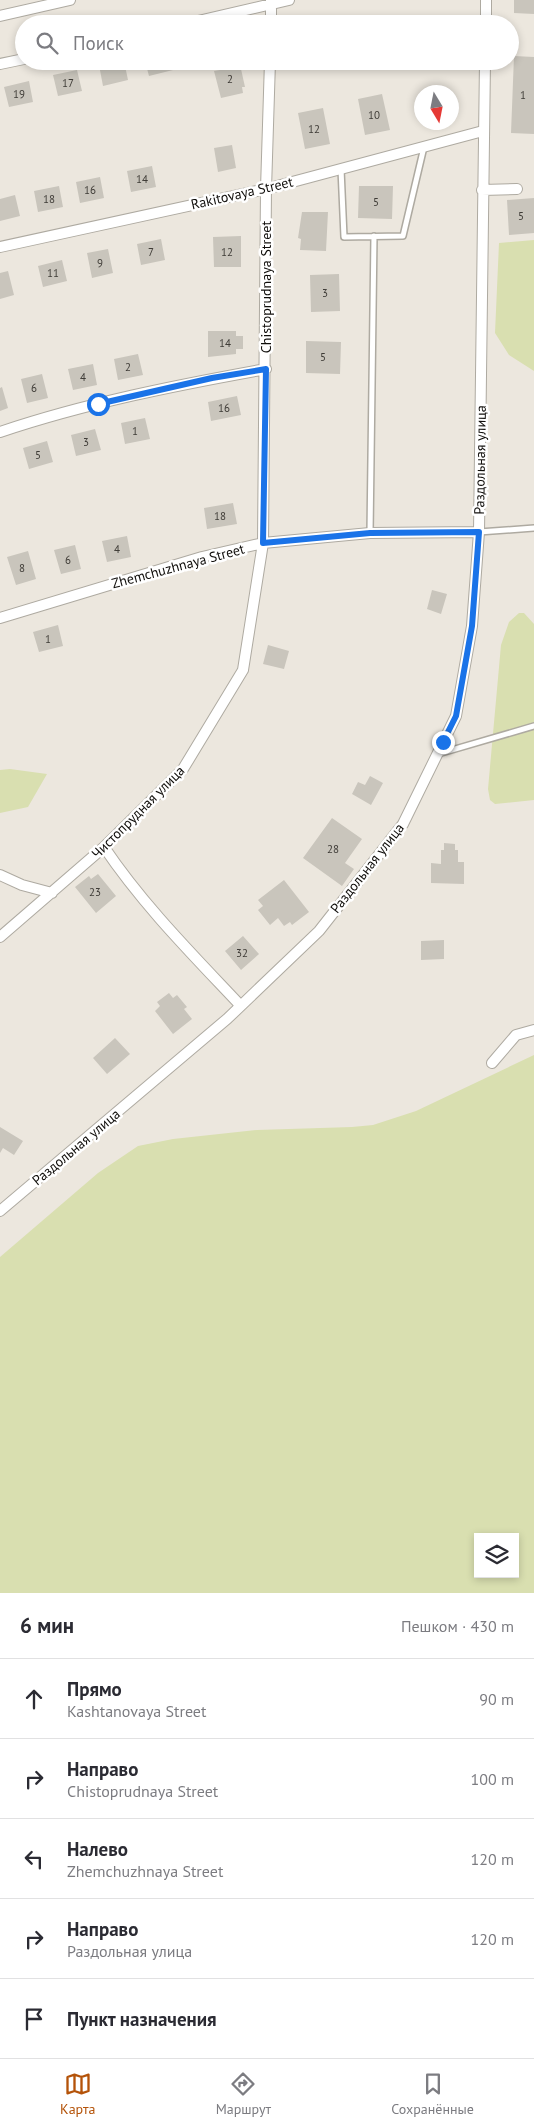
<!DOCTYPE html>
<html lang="ru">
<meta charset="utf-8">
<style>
:root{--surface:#fff;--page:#f7f7f7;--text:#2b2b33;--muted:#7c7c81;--line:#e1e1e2;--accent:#b45309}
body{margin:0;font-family:"PT Sans",sans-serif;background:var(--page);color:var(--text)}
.controls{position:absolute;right:15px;bottom:15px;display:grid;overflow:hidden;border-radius:0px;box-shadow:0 2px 8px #0003}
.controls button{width:45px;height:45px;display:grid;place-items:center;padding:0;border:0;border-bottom:1px solid var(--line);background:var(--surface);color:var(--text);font:25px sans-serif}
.compass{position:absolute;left:414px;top:85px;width:45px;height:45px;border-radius:50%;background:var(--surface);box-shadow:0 2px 8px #0003;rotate:170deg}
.stop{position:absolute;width:15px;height:15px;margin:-11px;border:4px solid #1a73e8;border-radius:50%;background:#fff}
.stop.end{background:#1a73e8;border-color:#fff;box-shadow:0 1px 5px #0008}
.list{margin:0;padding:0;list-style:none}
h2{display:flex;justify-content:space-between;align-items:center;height:65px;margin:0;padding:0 20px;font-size:21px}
h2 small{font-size:16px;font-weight:400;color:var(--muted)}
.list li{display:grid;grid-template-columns:32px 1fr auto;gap:15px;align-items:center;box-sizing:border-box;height:80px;padding:0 20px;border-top:1px solid var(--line)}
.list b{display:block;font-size:19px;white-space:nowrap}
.list p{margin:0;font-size:16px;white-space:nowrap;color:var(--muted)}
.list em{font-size:16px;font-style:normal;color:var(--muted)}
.icon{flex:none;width:28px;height:28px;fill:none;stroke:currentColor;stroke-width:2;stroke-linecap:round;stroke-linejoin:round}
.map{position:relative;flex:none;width:534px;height:1593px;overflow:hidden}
.search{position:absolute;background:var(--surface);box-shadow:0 2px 8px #0003;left:15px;right:15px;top:15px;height:55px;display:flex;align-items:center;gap:12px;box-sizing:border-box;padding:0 18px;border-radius:28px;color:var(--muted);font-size:19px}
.sheet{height:465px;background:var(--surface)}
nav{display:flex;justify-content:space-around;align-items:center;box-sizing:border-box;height:70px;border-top:1px solid var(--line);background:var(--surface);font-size:14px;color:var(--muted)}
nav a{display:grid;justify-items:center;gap:2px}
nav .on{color:var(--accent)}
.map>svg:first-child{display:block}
.green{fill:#d9dfb0;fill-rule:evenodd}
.building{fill:#c9c5bc}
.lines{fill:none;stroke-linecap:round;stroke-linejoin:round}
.lane-casing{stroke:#aeaaa1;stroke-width:8}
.street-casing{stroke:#aeaaa1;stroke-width:12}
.lane{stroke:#fff;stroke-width:5}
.street{stroke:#fff;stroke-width:10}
.route{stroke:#1a73e8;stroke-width:6}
.labels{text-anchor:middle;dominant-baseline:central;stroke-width:5;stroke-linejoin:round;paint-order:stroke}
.number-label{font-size:11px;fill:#3e3b36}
.street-label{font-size:14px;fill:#0f0d0a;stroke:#fff}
</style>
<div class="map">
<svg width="534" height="1593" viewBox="0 0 534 1593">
<rect width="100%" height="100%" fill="#ece7de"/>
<path class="green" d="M534,240V371L509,355L495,333L499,243Z
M519,613H524L534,624V800L495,804L490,800L488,789L501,645L509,622Z
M10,769L47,774L28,807L0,813V770Z
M534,1055V1593H0V1257L98,1173L138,1146L173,1139L257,1130L352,1127L373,1125L416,1111ZM478,1537H515V1574H478Z"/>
<path class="building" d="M514,0H534V14L514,13Z
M514,56L534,57V134L511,133Z
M115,61H124L128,80L103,86L99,65Z
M145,61H171L173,70L149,76Z
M218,61H241L242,65L237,66L238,69H241L245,87H242L243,93L221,98L214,71L220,70Z
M77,70L82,91L58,96L53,75Z
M29,81L33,102L9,107L4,87Z
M382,94L390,130L365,135L358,99Z
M323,108L330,144L305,149L298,113Z
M232,145L236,168L218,172L214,148Z
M152,166L156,187L131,192L127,171Z
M100,177L104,198L80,203L76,182Z
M59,186L63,207L38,212L34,191Z
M359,186H393L392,219L358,218Z
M15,195L20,216L0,221V199Z
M534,198V233L509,235L507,200Z
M302,212H328L326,251L300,250L301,239L298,238Z
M241,236V267H214L213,237Z
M161,239L165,260L141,265L137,244Z
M108,249L113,273L92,278L87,253Z
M62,260L67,281L43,287L38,266Z
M8,271L14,295L0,299V273Z
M339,274L340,311L311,312L310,275Z
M208,331H236V336H243V349H236V354L208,357Z
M306,341L341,342L340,374L306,373Z
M138,354L143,375L118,380L114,359Z
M93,364L97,385L73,390L68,369Z
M42,374L48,398L27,403L21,379Z
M2,387L8,408L0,411V388Z
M237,396L241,415L211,421L208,402Z
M145,418L150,439L125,444L121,423Z
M95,429L101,450L76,456L71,435Z
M47,441L53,462L29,469L23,448Z
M233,503L237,524L207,529L204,508Z
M127,536L131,557L107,562L102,541Z
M75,545L81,569L61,574L54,550Z
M28,551L36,579L16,585L7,557Z
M432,590L447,594L441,614L427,609Z
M58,625L63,646L39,652L33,632Z
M268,645L289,651L284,669L263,664Z
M370,776L383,783L371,805L352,794L358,782L365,785Z
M332,818L362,839L345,863L354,869L342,886L303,858Z
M444,843L455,844V850H458V862H464V884L431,883V863L441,864V850H444Z
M98,874L116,896L96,913L75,887L89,876L91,879Z
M284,880L309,912L292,925L290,922L284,926L278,918L270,925L258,910L263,906L258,900Z
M243,936L259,954L241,970L225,951Z
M444,940V959L421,960V941Z
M169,993L173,998L177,995L187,1007L184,1009L192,1019L173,1034L155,1011L160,1006L157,1002Z
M115,1038L130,1054L107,1074L93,1058Z
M0,1127L23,1141L14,1155L3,1148L0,1153Z"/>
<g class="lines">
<g class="lane-casing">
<path id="lane" d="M341,169L344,237L403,236L424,147
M479,532L534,528
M370,533L374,236
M438,754L534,726"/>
</g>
<g class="street-casing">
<path id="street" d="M0,16L70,0
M185,24L289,0
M271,24V0
M486,24V0
M0,64L24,59
M482,190L517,189
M0,247L266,189L483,131
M0,432C86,403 177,385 266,369
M0,618L202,557L263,543L370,533L479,532
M104,847C143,905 193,955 240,1005
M0,875L22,885L52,893
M0,937L104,847L183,769L243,670L263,543L266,189L270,61
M492,1063L516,1035L534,1030
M0,1211L227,1019L319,931L403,824L456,716L472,626L479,532L485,61"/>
</g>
<use href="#lane" class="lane"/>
<use href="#street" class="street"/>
</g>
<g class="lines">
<path class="route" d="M98,404L212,378L266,369L263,543L370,533L479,532L472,626L456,716L443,742"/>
</g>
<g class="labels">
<g class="number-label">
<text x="230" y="79">2</text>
<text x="68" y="83">17</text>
<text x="19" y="94">19</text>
<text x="523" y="95">1</text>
<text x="374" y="115">10</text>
<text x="314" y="129">12</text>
<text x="142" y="179">14</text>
<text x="90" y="190">16</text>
<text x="49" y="199">18</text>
<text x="376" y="202">5</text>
<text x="521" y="216">5</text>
<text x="151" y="252">7</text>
<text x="227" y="252">12</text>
<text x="100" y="263">9</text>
<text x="53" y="273">11</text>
<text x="325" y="293">3</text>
<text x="225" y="343">14</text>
<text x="323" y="357">5</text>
<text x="128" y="367">2</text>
<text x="83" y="377">4</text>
<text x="34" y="388">6</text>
<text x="224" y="408">16</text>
<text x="135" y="431">1</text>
<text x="86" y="442">3</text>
<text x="38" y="455">5</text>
<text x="220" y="516">18</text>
<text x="117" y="549">4</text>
<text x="68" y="560">6</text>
<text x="22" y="568">8</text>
<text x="48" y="639">1</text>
<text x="333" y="849">28</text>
<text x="95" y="892">23</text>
<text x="242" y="953">32</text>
</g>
<g class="street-label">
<text transform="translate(242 193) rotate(-13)">Rakitovaya Street</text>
<text transform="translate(266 287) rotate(-90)">Chistoprudnaya Street</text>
<text transform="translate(480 460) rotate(-89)">Раздольная улица</text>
<text transform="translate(178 566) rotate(-15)">Zhemchuzhnaya Street</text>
<text transform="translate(138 812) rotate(-45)">Чистопрудная улица</text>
<text transform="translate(367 868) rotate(-52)">Раздольная улица</text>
<text transform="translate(76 1147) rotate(-40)">Раздольная улица</text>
</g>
</g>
</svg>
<div class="controls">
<button><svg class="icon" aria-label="layers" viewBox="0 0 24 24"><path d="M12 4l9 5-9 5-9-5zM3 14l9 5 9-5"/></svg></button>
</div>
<svg class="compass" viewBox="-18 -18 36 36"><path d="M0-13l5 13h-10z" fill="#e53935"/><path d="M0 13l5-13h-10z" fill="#7c7c81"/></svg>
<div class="stop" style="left:98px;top:404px"></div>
<div class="stop end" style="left:443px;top:742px"></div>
<div class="search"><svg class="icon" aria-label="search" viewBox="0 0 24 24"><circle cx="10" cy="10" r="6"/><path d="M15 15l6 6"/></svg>Поиск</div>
</div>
<section class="sheet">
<h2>6 мин<small>Пешком · 430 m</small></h2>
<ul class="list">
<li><svg class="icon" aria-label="ahead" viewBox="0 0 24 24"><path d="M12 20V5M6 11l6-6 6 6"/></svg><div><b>Прямо</b><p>Kashtanovaya Street</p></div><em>90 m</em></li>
<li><svg class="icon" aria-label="right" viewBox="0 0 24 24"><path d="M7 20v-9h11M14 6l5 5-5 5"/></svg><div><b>Направо</b><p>Chistoprudnaya Street</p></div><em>100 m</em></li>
<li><svg class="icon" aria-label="left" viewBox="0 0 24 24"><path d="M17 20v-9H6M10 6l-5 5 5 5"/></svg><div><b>Налево</b><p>Zhemchuzhnaya Street</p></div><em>120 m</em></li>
<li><svg class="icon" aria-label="right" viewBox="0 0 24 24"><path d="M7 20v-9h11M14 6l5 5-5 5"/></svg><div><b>Направо</b><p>Раздольная улица</p></div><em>120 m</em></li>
<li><svg class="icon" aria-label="arrive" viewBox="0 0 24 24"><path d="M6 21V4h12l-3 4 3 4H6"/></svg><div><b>Пункт назначения</b></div></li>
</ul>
</section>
<nav>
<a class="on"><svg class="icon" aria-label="map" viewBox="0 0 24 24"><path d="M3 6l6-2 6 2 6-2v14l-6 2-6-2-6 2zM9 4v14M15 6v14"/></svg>Карта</a>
<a><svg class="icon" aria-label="directions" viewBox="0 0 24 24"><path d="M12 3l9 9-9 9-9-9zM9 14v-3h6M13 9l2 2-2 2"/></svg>Маршрут</a>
<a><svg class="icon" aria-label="saved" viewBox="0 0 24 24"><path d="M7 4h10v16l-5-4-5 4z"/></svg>Сохранённые</a>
</nav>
